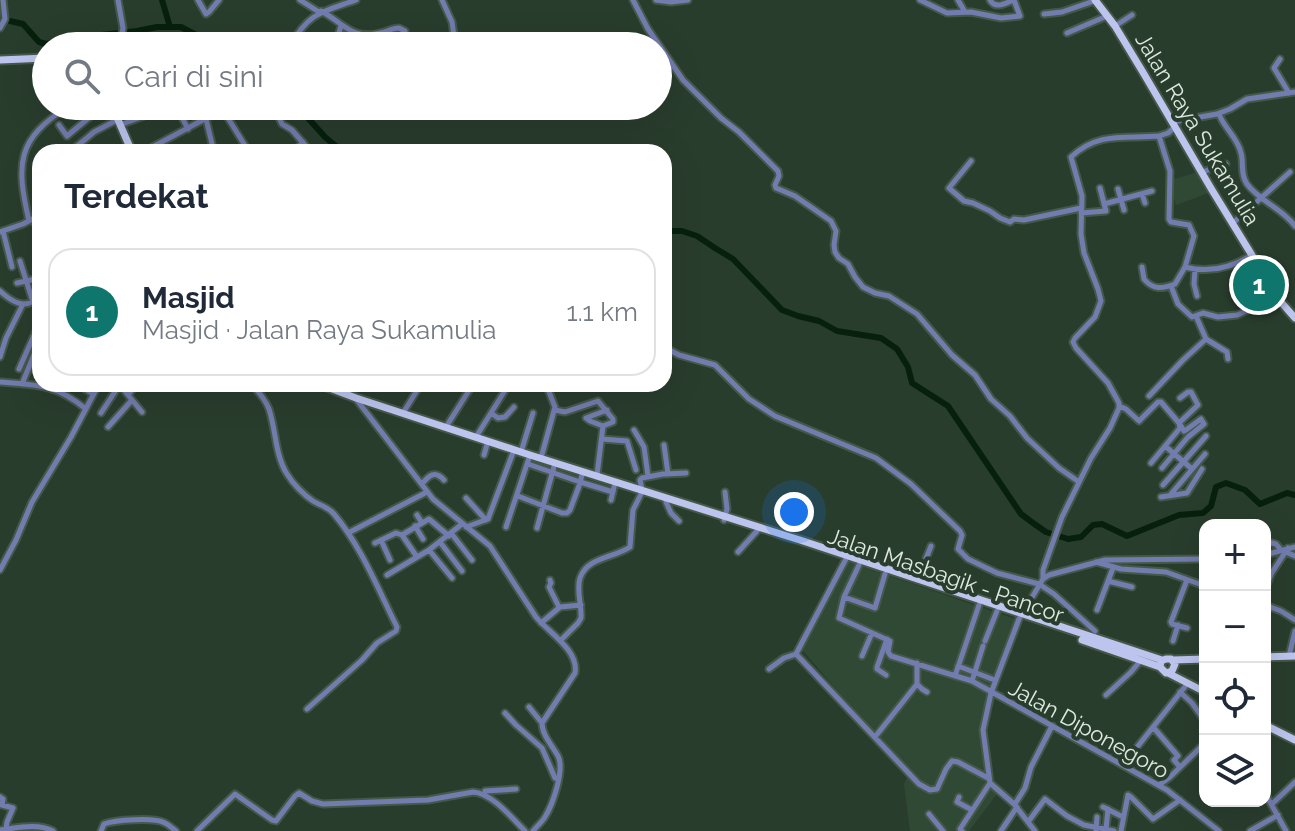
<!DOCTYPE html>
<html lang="id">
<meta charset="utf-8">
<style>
:root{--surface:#fff;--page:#f6f6f7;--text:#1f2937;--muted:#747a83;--line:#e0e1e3;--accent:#0f766e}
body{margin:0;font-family:Raleway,sans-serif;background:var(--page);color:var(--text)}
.controls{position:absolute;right:24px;bottom:24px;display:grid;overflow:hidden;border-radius:16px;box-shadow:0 8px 32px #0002}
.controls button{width:72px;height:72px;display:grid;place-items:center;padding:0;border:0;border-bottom:2px solid var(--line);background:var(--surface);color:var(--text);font:40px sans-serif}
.you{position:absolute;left:794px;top:512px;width:28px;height:28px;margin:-20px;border:6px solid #fff;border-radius:50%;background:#1a73e8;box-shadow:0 0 0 12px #1a73e833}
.badge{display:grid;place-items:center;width:52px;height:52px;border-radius:50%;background:var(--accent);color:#fff;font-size:26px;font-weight:700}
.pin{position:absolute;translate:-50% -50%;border:4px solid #fff;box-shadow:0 2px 8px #0006}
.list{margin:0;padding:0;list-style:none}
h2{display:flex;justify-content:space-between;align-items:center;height:104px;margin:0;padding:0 32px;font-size:34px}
h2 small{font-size:26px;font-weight:400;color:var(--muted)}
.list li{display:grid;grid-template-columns:52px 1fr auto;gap:24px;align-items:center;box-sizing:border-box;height:128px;margin:0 16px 16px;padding:0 16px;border:2px solid var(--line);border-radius:24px}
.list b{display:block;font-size:30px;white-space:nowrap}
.list p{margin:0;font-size:26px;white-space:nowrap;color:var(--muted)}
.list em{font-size:26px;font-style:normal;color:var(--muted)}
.icon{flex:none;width:44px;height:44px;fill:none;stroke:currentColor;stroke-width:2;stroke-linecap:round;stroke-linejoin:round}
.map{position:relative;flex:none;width:1295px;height:831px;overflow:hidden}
.search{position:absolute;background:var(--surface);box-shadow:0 8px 32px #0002;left:32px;top:32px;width:640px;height:88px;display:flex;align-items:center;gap:20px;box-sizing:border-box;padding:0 28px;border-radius:44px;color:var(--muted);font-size:30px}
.panel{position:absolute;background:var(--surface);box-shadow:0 8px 32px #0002;left:32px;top:144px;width:640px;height:248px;border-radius:24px}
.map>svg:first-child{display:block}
.built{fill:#2f4934}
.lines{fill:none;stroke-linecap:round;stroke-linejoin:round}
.river{stroke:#07200e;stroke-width:6}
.minor-casing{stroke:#465949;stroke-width:9}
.major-casing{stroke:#465949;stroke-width:11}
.minor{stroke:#737caf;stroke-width:5}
.major{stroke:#bdc5ef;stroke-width:7}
.labels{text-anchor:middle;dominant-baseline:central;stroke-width:8;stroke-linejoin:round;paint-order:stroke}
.street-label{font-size:22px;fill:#dde9df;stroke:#293d2d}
</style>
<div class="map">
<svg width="1295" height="831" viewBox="0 0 1295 831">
<rect width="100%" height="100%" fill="#293d2d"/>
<path class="built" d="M1197,172L1209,193L1176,205L1169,181Z
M846,561L1015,619L994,679L981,729L984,783L997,794L969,831H910L904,784L908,775L801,648Z"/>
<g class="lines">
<path class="river" d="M162,0L170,27
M10,21L23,24L39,42L46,44L92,36L137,31L157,27H181L204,39L223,44L242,43L246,46
M297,106L325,137L343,152
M664,231H682L697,236L715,248L733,259L782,310L798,316L819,321L837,331L881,338L897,349L908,367L912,383L948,406L1021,514L1033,523L1046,532L1068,539L1081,537L1093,525L1102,524L1127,536L1179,515L1203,513L1211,506L1216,487L1226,483L1245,490L1260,504L1287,493L1295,495"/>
<g class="minor-casing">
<path id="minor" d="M118,0L123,28L120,46
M198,0L206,14L209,12L219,0
M300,0L319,12
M442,0L452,22L454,36L458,46
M633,0L648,29L683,80L721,118L739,132L778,171L779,176L775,185L776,188L795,196L831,221L836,231L834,245L835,252L839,258L848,264L855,277L863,287L875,293L889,296L917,314L952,355L975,375L991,399L1010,416L1027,438L1059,468L1079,482
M656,0L671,2L688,0
M920,0L947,13L971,12L1001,18L1020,16L1014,0
M958,0L965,12
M990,0C995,9 1005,4 1013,0
M321,11C342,22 353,41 380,33C387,32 392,28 399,28L405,31V46
M1044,14L1062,12L1097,0
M1115,26L1132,15
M0,28L5,19L3,0
M1067,33L1107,16
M338,36L341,26
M164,37L186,38L205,46
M337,42V46
M152,46C164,39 179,41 192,46
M290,46C309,12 322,12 356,0
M1280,59L1274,68L1289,93
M176,106L188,129
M204,106L211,116
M273,106L282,124L292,130L311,152
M223,110L249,152
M1219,114C1224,128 1238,138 1241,153C1244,163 1240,174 1247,184C1259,201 1282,208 1295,226
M206,119L214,152
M1172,122L1217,114L1230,109L1247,99L1295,92
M59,125L67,136L91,116L109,106
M120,125L152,113
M70,152L94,132L117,120
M143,152L229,106
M294,152L303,142
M971,161L949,188L964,201L973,203L990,211L1000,218L1010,222L1014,219L1024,220L1081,208
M1202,172L1226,164
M1118,189L1124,210
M1142,194L1145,203
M1104,204L1152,191
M1081,213L1106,211L1100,188
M33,219L40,233
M29,221C16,164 16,139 69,106
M1233,223L1290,172
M3,231L12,267
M0,232L23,224L40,215
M20,261L33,302
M1142,267L1144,279C1153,290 1162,289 1175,284L1185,267L1194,236L1189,225L1171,222L1169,219L1170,171L1159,136
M1185,267C1208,273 1231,268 1252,255
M1195,270L1194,284L1197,296
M17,283L40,278
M1171,286L1178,304L1192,317L1203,313L1218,317L1237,315L1278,297
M0,291C13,303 27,311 40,295
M1196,316L1206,339L1227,352L1228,359
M664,347L679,355L715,365L749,399L775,416L876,458L911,484L960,531L962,535L958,549L968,559L997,573L1039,584L1054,594L1095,631
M0,357L6,338L23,304
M19,369L40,322
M0,382C38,385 55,384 86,409
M22,384L40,340
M77,384L93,394
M119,384L142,412
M251,384C258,391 265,399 269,409C276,430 275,455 287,474C293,484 304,495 313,501C321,506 327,506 334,514C361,546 378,589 397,627L396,631L377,643L362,660L307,709
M128,395L137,384
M1149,396L1183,360L1206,339
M356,399L433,499L490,546L536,617C549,633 579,650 575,673L542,723C542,735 552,745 558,756C565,769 553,804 545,817C542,822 537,826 533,831
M1119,406L1126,409L1139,421L1158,402H1161L1179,423L1180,428L1151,463
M555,410L565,412L598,401L613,419V422L603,426L597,475
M101,413L120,384
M403,413L421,384
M491,413L498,418L505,417L514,407
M1179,423L1198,405L1191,392H1188L1180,398
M603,426L590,421L586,418L607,410
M108,427L132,400
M446,427L473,384
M634,430L644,447L648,476
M476,437L509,384
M602,439L627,441L636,470
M664,445L668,474
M1165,446L1192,469
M521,452L533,413
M484,455L488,441
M541,458L555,407L546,384
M1162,468L1188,437L1204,424L1201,419L1186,430L1184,431L1181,426
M583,472L580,482L613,492
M422,484C429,475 435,470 444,480
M1163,485L1206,436
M642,490L640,480L642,478L663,474L686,473
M1171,494L1205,454
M518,496L562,513H567L570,510L579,486L580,482L528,464
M1161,497L1187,493L1202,469
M466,498L486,520
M611,500L615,483
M666,502L671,513L679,521
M417,515L422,523
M724,520L727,509L725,492
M1217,525H1223
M415,526L423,539
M466,527L488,519L514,450
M506,527L530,455
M537,528L555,463
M348,533L427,492
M451,533L472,560
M381,540L390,560
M1265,541L1276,544L1281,550
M440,542L462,571
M375,543L396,533L402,535
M429,550L452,578
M738,552L757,531
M1286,552L1295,556
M1265,555L1295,547
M417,557L402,535L429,519L449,536
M1096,562L1121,569L1166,572L1205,586
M859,565L844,597L839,618L890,641L888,652L891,656L972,681
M0,570L16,540L32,502L71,437L99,384
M387,575L429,550L462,524
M918,579L931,546
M1043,579V570L1062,517L1091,458L1110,428L1119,408V403L1108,383L1076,348L1073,342L1075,338L1095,317L1101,301L1098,289L1084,253L1081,234L1082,196L1071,157C1099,131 1125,139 1159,136L1168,133L1175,127
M550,580L551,583L549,587L559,607
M1108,581L1132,587
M1265,590L1271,574L1288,548
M844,597L875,608L885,574
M1265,605L1281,611L1295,620
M1097,610L1113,568
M541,623L560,607L581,605
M1187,628L1172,624L1171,622L1187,580
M561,640L578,623L581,618C582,606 576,590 580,578C587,557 614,558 630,547L633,510L641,494
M985,641L997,611
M1173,641L1178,625
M983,646L972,681L1167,790L1219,831
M796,654L919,784L930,790L937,789L946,769L952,761L958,762L988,778
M862,656L872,633
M1289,656L1295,631
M958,666L992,679
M769,669L784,658L796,654L847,557
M886,675L877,669V667L887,639
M955,676L979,605
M917,684V663
M1180,692L1192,703L1205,721
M1106,695L1131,672L1141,660
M529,707L542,723
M505,713L516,725L542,748L555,778L558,779
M1153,727L1178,756L1174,760L1180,767
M875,737L917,684L922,689L927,692
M1121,764L1138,746L1188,683
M1159,785L1170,777L1205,743
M485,791L516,789
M1265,793L1286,831
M0,797L3,799L2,805L13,808L7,822L6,829
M959,797L957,802L972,810
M1015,804L1025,788L1031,767L1052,726
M1272,804L1295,782
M1103,807L1123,817
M929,814L943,831
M1028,822L1045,799L1067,816L1084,825L1114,831
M1106,829L1108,809
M0,830C17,828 38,823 53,831
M101,831L104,824C115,820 154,817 165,823C169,825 172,828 176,831
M197,831L235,794L272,820L276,821L295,796L299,793L312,801L323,804L428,800L473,792C492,793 512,818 525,831
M962,831L960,829L990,783
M1001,831L1017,807
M1035,831L1014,804L990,783L983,730L991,693L1019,619L1043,579L1049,575L1105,560L1205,559
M1096,831L1097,817
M1121,831L1128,795L1131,797L1153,819L1180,800
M1250,831L1278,815"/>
</g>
<g class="major-casing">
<path id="major" d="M1095,0L1115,26L1144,74L1212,190L1280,301L1295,318
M0,60L46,58
M112,106L132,152
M319,384L356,398L530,455L803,541L1162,660
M1082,640L1160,667L1166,673L1172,671L1175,664L1171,659H1166L1161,661L1160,667
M1265,657L1295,656
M1173,660L1205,659
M1168,673L1205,692
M1265,725L1295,740"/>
</g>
<use href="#minor" class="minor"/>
<use href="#major" class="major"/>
</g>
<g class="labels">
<g class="street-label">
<text transform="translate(1198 129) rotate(59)">Jalan Raya Sukamulia</text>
<text transform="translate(946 575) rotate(19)">Jalan Masbagik - Pancor</text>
<text transform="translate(1089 729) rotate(29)">Jalan Diponegoro</text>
</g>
</g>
</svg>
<div class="controls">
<button>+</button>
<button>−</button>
<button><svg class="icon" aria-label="locate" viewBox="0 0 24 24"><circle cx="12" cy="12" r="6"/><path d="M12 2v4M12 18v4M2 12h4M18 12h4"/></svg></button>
<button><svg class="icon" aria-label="layers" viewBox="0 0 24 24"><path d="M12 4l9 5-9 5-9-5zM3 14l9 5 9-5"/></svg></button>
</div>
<div class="you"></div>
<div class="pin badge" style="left:1259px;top:285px">1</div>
<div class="search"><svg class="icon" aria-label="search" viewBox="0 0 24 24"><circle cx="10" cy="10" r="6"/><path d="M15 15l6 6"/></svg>Cari di sini</div>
<section class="panel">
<h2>Terdekat<small></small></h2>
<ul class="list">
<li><span class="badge">1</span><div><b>Masjid</b><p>Masjid · Jalan Raya Sukamulia</p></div><em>1.1 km</em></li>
</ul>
</section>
</div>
